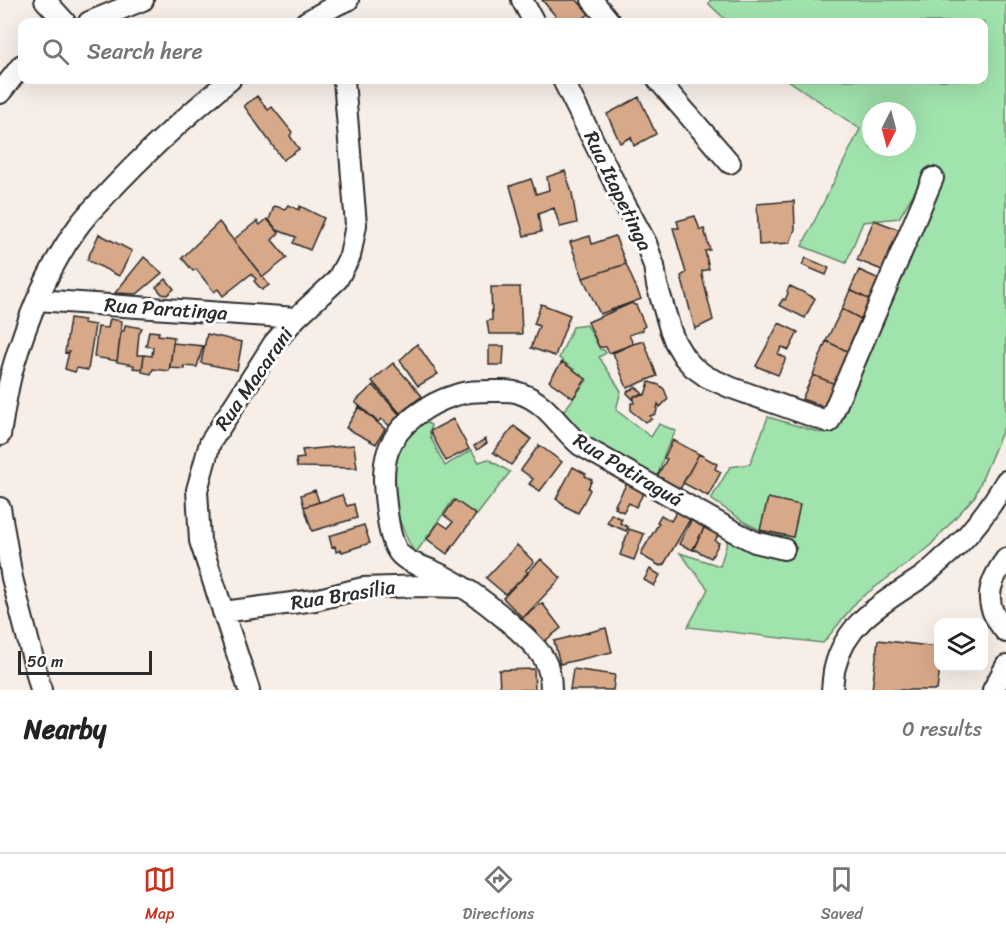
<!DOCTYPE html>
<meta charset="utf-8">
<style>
:root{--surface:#fff;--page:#f6f6f6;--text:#222;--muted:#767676;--line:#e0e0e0;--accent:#c8321e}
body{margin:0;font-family:Sriracha,sans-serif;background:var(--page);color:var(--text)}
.controls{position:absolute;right:18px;bottom:18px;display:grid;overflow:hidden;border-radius:12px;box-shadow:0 6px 24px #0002}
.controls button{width:54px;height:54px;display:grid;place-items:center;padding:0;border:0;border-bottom:2px solid var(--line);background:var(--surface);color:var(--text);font:30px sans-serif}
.compass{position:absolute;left:862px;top:102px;width:54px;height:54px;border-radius:50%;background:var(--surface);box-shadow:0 6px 24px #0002;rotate:186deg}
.scale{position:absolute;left:18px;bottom:15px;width:134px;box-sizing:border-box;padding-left:6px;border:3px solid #2b2b2b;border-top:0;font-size:16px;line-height:21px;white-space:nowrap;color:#2b2b2b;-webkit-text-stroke:4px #fff;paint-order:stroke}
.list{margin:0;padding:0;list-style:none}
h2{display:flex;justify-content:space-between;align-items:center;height:78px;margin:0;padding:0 24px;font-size:26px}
h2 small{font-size:20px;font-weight:400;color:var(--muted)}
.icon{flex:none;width:33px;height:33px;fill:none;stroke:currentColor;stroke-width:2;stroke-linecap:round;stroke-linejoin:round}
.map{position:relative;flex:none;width:1006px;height:690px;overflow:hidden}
.search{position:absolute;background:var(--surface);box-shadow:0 6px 24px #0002;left:18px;right:18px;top:18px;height:66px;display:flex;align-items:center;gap:15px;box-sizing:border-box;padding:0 21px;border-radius:12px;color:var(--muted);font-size:22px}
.sheet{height:162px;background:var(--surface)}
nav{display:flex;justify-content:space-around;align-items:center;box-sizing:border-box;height:84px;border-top:2px solid var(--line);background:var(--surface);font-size:16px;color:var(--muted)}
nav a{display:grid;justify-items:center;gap:3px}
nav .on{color:var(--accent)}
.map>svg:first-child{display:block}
.green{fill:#a1e3ad;stroke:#66876c;stroke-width:1.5;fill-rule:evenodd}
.building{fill:#d7a989;stroke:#2b2b2b;stroke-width:1.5}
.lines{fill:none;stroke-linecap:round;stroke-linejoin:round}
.minor-casing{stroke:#2b2b2b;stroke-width:24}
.minor{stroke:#fff;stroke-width:20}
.labels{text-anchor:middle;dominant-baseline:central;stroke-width:6;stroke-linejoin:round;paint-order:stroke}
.street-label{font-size:20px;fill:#2b2b2b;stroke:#fff}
</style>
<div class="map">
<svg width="1006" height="690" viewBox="0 0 1006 690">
<rect width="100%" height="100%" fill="#f7eee7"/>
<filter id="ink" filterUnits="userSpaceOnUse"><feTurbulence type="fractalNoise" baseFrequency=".0167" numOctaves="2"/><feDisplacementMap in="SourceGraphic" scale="12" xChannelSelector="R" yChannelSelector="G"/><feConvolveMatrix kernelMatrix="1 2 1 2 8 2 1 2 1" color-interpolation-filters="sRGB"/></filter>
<g filter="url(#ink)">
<path class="green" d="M710,0H1006V422L975,496L928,548L858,600L823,643L688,627L708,589L680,553L720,566L728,540L784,559L797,548L748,524L711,499L730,467L750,464L768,417L821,433L841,422L942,178L930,166L899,218L863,222L846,263L802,246L860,129L788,80H984V22H728L709,4ZM871,111H907V147H871Z
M587,325L600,349L604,350L606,353L599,357L621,391L616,410L651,437L659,424L676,431L665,452L656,482L595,447L561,415L587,380L559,358L573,327Z
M419,419L431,425L430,436L445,466L471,450L479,462L488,459L510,472L477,515L453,500L415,554C401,528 387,495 394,464C396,455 413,430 419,419Z"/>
<path class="building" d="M542,0H577L589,14L584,18L587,22H555L559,20Z
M257,96L268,110L272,107L292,132L290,136L299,149L283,160L244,106Z
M639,97L656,134L634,146L631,137L620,143L607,114Z
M565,171L572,193L577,223L560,227L554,208L538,214L541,232L524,236L510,186L531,179L536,194L549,190L547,177Z
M794,201L795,229L790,243L759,245L757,204Z
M288,205L299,210L300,206L324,218L310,250L293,243L296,237L277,230L269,220L274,206L285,209Z
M695,216L700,230L704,229L710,250L705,251L709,269L702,271V275L713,320L695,329L681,276L686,273L673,228H679L677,221Z
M267,219L279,233L272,240L287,258L263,277L233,240L257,221L260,225Z
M874,220L900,230L882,270L857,260Z
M219,222L269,285L262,290L254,281L256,279L251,274L223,296L218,289L214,292L196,269L193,271L182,258Z
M99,234L132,251L119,276L87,260Z
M590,236L592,244L615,236L626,264L583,278L570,242Z
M144,257L162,273L137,294L115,293Z
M806,258L829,268L826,275L802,265Z
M626,264L641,299L600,314L583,278Z
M859,270L879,279L870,300L850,290Z
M166,279L174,289L167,295L162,294L156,287Z
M790,286L815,298L805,318L779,305L783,299L785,300L788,293L787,291Z
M491,287H520L522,334H489L487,321L492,320Z
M850,290L870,300L861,319L842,309Z
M632,303L634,305H636L645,326L642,328L643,330L629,335L633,344L609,353L606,347H599L588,322Z
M541,304L570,315L555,356L531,348L539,326L534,324Z
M842,309L861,319L847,351L826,341Z
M70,318L84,320L83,323L95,325L88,370L77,368L75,372L65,369L69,352L65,353Z
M110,319L122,321L117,361L94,357L98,327L108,328Z
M779,323L798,332L789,350L782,347L778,354L786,358L778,375L756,366Z
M125,325L142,328L139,334L137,355H144L142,369L133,368L134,365L117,362L121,331H124Z
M149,331L159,332L158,335L174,337L169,371L153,369L151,374L142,372L144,355L152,356L153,347L146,346Z
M207,334L242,342L237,370L201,363Z
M644,341L657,376L627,388L613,353L633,344Z
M826,341L847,351L835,384L813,375Z
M173,343L203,346L197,367L184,366L185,369L170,368Z
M417,344L438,374L418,386L400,360Z
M489,346H504L503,365H489Z
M562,362L586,379L573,398L549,381Z
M393,363L422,396L400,413L372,381Z
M813,375L835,384L825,407L802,399Z
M649,382L659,385L664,389L668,399L660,407L658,404L656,414L650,416L652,419L645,422L631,411V403H634V396L645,395Z
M373,385L399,414L390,426L381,419L378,422L355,402Z
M636,387L643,394L634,396L633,399L627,393L628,391Z
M359,407L385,429L376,444L346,428Z
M453,419L469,449L446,461L430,431Z
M514,426L531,439L511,465L493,452Z
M485,439L487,443L477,450L474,446Z
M673,440L699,454L679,491L656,478L667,459L664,458Z
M354,445L357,468L297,467L296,459L304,458L302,450Z
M539,445L562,462L540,491L529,484L533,479L521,470Z
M699,454L717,464L715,469L721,472L708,496L683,483Z
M573,467L586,474L585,476L592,480L588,488L590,490L578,513L563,505L564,504L556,499Z
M627,483L644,492L636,507L629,503L623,512L615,508L617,506L615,505Z
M315,490L319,502L304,507L301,495Z
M342,495L347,506L354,504L357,518L312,531L304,507Z
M768,498L800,505L793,537L760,530Z
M455,500L476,515L447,554L427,539L439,522L448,528L453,522L444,515Z
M679,508L692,516L663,566L661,565L660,566L641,555V553L659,523L657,522L661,515L671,521Z
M611,514L622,519L620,523L628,527L626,531L607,523Z
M694,515L707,522L693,550L679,544Z
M706,524L720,531L715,541L719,543L711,558L693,549Z
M364,525L370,543L342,552L341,550L336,552L335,546L332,547L329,536Z
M629,529L644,534L634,560L620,555Z
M517,545L534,562L526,570L528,574L505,594L486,578Z
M541,559L561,578L523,618L503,598Z
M650,569L660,575L654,586L644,580Z
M542,603L561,628L541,644L521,619Z
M606,628L612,652L560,664L554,641Z
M878,640L938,647L940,668L937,690H872Z
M534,669L535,690H500L499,670Z
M573,669L615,675L613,690H570Z"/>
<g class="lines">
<g class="minor-casing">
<path id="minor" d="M45,0L65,22
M522,0L534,22
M592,0L610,22
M89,22L143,0
M306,22L338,4L348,0
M563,80L625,204L646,243L654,266L657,285L670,329L675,342L684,357L693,367L707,377L732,388L829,422L933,178
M658,80L730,163
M0,93L22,65
M37,300L296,318
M0,435C4,411 7,387 14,364C28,317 49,267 77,228C85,216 97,205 107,194C145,153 187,115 230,80
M0,508L12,578L41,690
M1006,559C986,586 983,606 1006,632
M223,612L315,600L363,588L423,586L460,587
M249,690L200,541L197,490L210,443L274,343L296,318L337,280L350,256L356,225L344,80
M551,690C551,679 550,669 544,659C538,648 529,641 520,632C495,609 467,586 435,572C424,566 408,564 399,553C390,541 388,521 386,505C384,488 382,469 388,451C398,423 429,403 456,395C467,391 480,391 492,391C501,391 511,390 519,393C547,402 559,427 580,445L733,531L755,542L784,549
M832,690C833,683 833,674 835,667C847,620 885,602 922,577C930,571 938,563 946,556C971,535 990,508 1006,481
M993,690L1006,666"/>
</g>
<use href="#minor" class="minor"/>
</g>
</g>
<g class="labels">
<g class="street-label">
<text transform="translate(618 191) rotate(64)">Rua Itapetinga</text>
<text transform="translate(166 309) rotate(4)">Rua Paratinga</text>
<text transform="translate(254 379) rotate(-55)">Rua Macarani</text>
<text transform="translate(628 470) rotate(31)">Rua Potiraguá</text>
<text transform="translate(343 595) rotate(-9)">Rua Brasília</text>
</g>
</g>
</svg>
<div class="controls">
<button><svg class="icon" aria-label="layers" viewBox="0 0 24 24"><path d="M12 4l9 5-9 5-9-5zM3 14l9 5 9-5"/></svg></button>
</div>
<svg class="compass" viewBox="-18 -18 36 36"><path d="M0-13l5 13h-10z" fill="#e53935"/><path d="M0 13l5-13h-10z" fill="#767676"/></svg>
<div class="scale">50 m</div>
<div class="search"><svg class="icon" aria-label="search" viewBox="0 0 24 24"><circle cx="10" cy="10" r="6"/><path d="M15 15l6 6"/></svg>Search here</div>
</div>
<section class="sheet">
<h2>Nearby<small>0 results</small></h2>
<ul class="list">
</ul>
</section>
<nav>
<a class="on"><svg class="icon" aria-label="map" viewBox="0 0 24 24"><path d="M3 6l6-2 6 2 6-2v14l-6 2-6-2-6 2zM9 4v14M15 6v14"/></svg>Map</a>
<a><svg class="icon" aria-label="directions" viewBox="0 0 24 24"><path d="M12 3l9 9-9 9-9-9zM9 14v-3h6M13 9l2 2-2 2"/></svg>Directions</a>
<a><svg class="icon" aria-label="saved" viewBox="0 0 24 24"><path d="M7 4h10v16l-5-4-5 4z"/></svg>Saved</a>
</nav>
